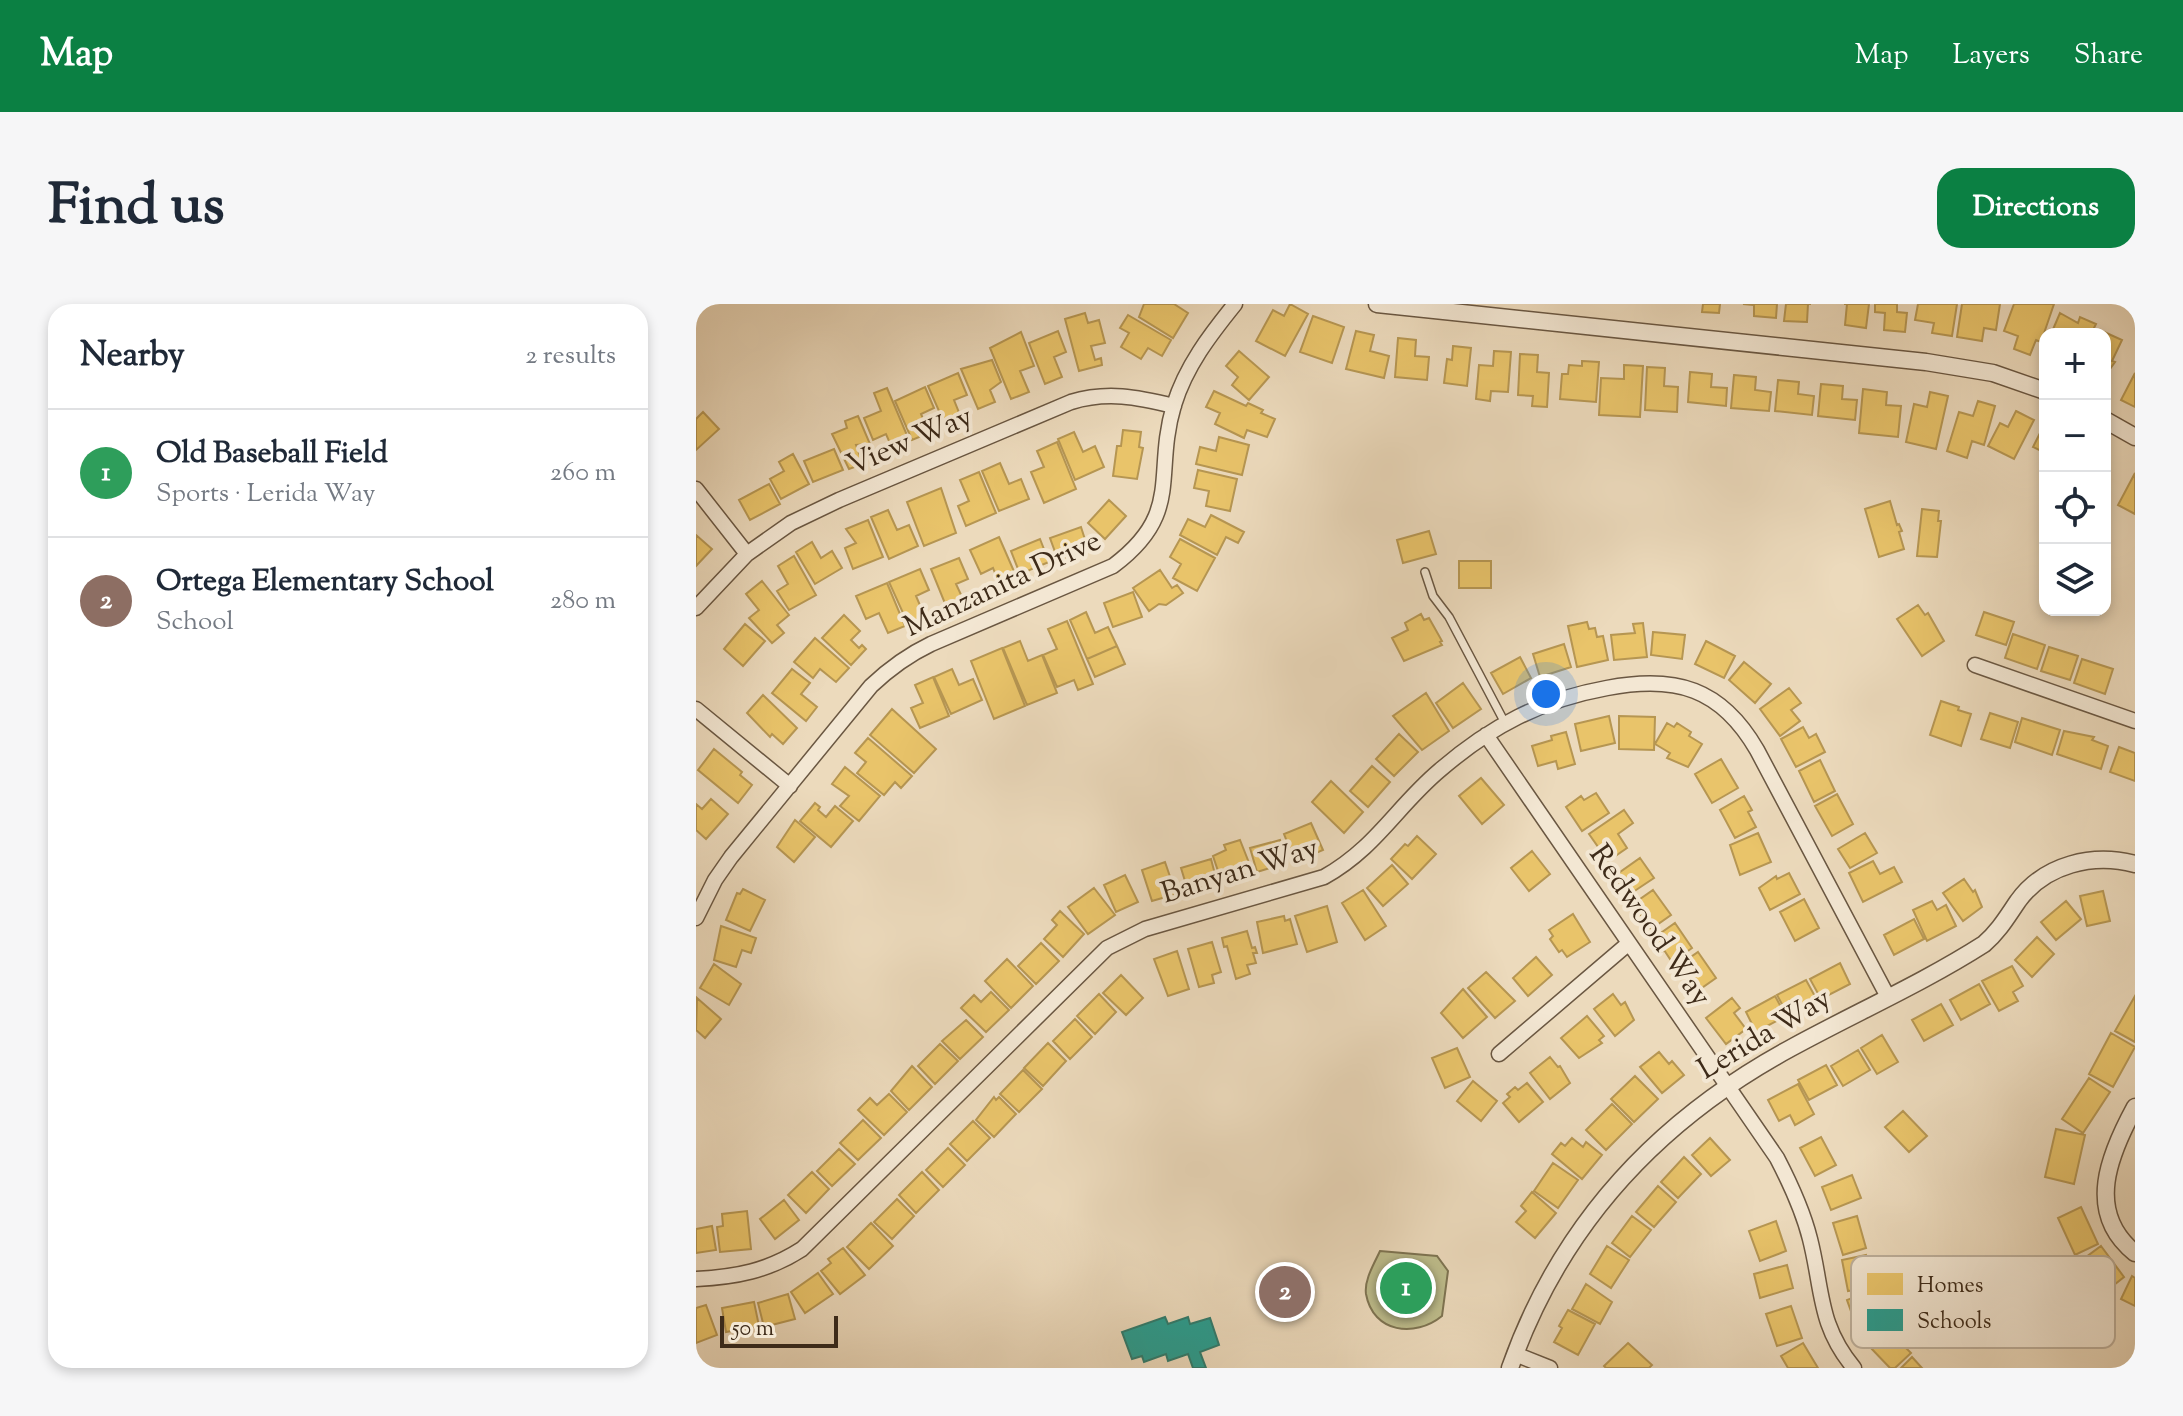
<!DOCTYPE html>
<meta charset="utf-8">
<style>
:root{--surface:#fff;--page:#f6f6f7;--text:#1f2937;--muted:#747a83;--line:#e0e1e3;--accent:#0b8043}
body{margin:0;font-family:"Sorts Mill Goudy",serif;background:var(--page);color:var(--text)}
.controls{position:absolute;right:24px;top:24px;display:grid;overflow:hidden;border-radius:16px;box-shadow:0 4px 12px #0003}
.controls button{width:72px;height:72px;display:grid;place-items:center;padding:0;border:0;border-bottom:2px solid var(--line);background:var(--surface);color:var(--text);font:40px sans-serif}
.scale{position:absolute;left:24px;bottom:20px;width:118px;box-sizing:border-box;padding-left:8px;border:4px solid #3e2b19;border-top:0;font-size:22px;line-height:28px;white-space:nowrap;color:#3e2b19;-webkit-text-stroke:6px #f3e7d3;paint-order:stroke}
.you{position:absolute;left:850px;top:390px;width:28px;height:28px;margin:-20px;border:6px solid #fff;border-radius:50%;background:#1a73e8;box-shadow:0 0 0 12px #1a73e833}
.badge{display:grid;place-items:center;width:52px;height:52px;border-radius:50%;background:var(--accent);color:#fff;font-size:26px;font-weight:700}
.pin{position:absolute;translate:-50% -50%;border:4px solid #fff;box-shadow:0 2px 8px #0006}
.list{margin:0;padding:0;list-style:none}
h2{display:flex;justify-content:space-between;align-items:center;height:104px;margin:0;padding:0 32px;font-size:34px}
h2 small{font-size:26px;font-weight:400;color:var(--muted)}
.list li{display:grid;grid-template-columns:52px 1fr auto;gap:24px;align-items:center;box-sizing:border-box;height:128px;padding:0 32px;border-top:2px solid var(--line)}
.list b{display:block;font-size:30px;white-space:nowrap}
.list p{margin:0;font-size:26px;white-space:nowrap;color:var(--muted)}
.list em{font-size:26px;font-style:normal;color:var(--muted)}
.icon{flex:none;width:44px;height:44px;fill:none;stroke:currentColor;stroke-width:2;stroke-linecap:round;stroke-linejoin:round}
.map{position:relative;flex:none;width:1439px;height:1064px;overflow:hidden;border-radius:24px}
header{display:flex;align-items:center;gap:48px;box-sizing:border-box;height:112px;padding:0 40px;background:var(--accent);color:#fff}
header strong{font-size:38px}
nav{display:flex;gap:44px;margin-inline-start:auto;font-size:28px}
.intro{display:flex;align-items:center;justify-content:space-between;box-sizing:border-box;height:192px;padding:0 48px}
h1{margin:0;font-size:56px}
.button{padding:20px 36px;border-radius:24px;background:var(--accent);color:#fff;font-size:28px;font-weight:700}
main{display:flex;gap:48px;padding:0 48px}
aside{flex:1;background:var(--surface);border-radius:24px;box-shadow:0 4px 12px #0003}
.map>svg:first-child{display:block}
.green{fill:#bebd8c;stroke:#7e7452;stroke-width:2}
.homes{fill:#e9c46a;stroke:#b69652;stroke-width:2}
.schools{fill:#2a9d8f;stroke:#307b6c;stroke-width:2}
.lines{fill:none;stroke-linecap:round;stroke-linejoin:round}
.service-casing{stroke:#6a5742;stroke-width:10}
.minor-casing{stroke:#6a5742;stroke-width:17}
.tertiary-casing{stroke:#6a5742;stroke-width:19}
.service{stroke:#f3e7d3;stroke-width:7}
.minor{stroke:#f3e7d3;stroke-width:14}
.tertiary{stroke:#f3e7d3;stroke-width:16}
.labels{text-anchor:middle;dominant-baseline:central;stroke-width:8;stroke-linejoin:round;paint-order:stroke}
.street-label{font-size:30px;fill:#3e2b19;stroke:#f3e7d3}
.key{fill:#f3e7d3;stroke:#bdaf9b;stroke-width:2}
.key-label{font-size:22px;fill:#3e2b19}
</style>
<header>
<strong>Map</strong>
<nav><a>Map</a><a>Layers</a><a>Share</a></nav>
</header>
<div class="intro"><h1>Find us</h1><a class="button">Directions</a></div>
<main>
<aside>
<h2>Nearby<small>2 results</small></h2>
<ul class="list">
<li><span class="badge" style="background:#2e9e5b">1</span><div><b>Old Baseball Field</b><p>Sports · Lerida Way</p></div><em>260 m</em></li>
<li><span class="badge" style="background:#8d6e63">2</span><div><b>Ortega Elementary School</b><p>School</p></div><em>280 m</em></li>
</ul>
</aside>
<div class="map">
<svg width="1439" height="1064" viewBox="0 0 1439 1064">
<rect width="100%" height="100%" fill="#ecdabc"/>
<filter id="stains"><feTurbulence type="fractalNoise" baseFrequency=".0025" numOctaves="4"/><feColorMatrix values="0 0 0 0 .2 0 0 0 0 .09 0 0 0 0 .02 0 0 0 .5 -.17"/></filter>
<radialGradient id="worn" r=".72"><stop offset=".6" stop-color="#630" stop-opacity="0"/><stop offset="1" stop-color="#630" stop-opacity=".3"/></radialGradient>
<path class="green" d="M684,947L741,952L752,967L746,1012C719,1034 677,1029 670,990C668,976 678,960 684,947Z"/>
<path class="homes" d="M448,0H478L492,9L477,34L443,13Z
M594,0L612,10L589,52L560,37L577,6L588,12Z
M1007,0H1024L1023,9L1006,8Z
M1047,0H1081L1080,14L1058,12V1Z
M1090,0H1115H1112L1111,18L1088,17Z
M1148,0H1173L1170,24L1149,21L1151,0Z
M1179,0H1201V8L1211,9L1209,28L1188,26L1189,9L1179,8Z
M1222,0H1261L1256,32L1236,29L1238,19L1219,16Z
M1266,0H1304L1300,26L1288,24L1286,37L1261,33Z
M1318,0H1358L1345,38L1340,36L1334,51L1318,45L1322,32L1308,27Z
M389,9L392,19L403,16L409,39L395,42L399,56L405,54L406,61L383,67L369,15Z
M1364,9L1382,19L1384,13L1400,20L1395,30H1355Z
M432,11L475,36L466,52L452,44L445,55L425,43L433,29L424,24Z
M617,12L648,23L636,59L604,48Z
M362,27L370,48L358,53L366,73L349,80L333,39Z
M660,27L678,31L674,47L693,52L688,74L650,65Z
M1406,27L1426,36L1416,57L1419,58L1409,72V30H1404Z
M325,28L338,62L324,67L333,88L315,95L294,44Z
M702,34L720,36L719,52L733,53L731,76L699,73Z
M757,42L775,44L771,82L748,79L751,55L756,56Z
M543,47L573,73L553,96L536,81L542,73L530,62Z
M798,47L815,48L812,88L795,87L794,97L780,95L783,61L797,62Z
M824,50L842,51L841,68L853,69L851,103L836,102L837,92L822,91Z
M296,56L305,78L294,86L299,98L282,105L265,65Z
M886,57L903,58L900,98L864,95L866,70H872L873,61L886,62Z
M928,61L947,62L944,113L903,111L905,74L928,75Z
M951,63L969,64L968,82L982,83L981,108L949,106Z
M994,68L1016,70L1015,83L1031,84L1030,102L992,98Z
M262,69L271,91L258,96L266,116L250,123L232,82Z
M1439,69V103L1425,96Z
M1038,71L1060,73L1059,86L1075,88L1073,107L1035,104Z
M1082,76L1103,78L1102,90L1118,92L1116,111L1079,107Z
M1125,80L1147,82L1146,95L1161,96L1159,116L1122,112Z
M229,83L238,104L225,110L233,129L216,136L199,97Z
M191,84L213,136L196,144L190,130L177,136L168,114L185,107L178,89Z
M1167,85L1191,88L1190,101L1205,102L1202,133L1163,129Z
M518,87L550,102L552,99L567,106L565,109L579,115L571,133L551,126L548,134L519,120L524,109L510,103Z
M1234,88L1252,92L1240,145L1210,138L1218,100L1231,103Z
M1282,97L1299,102L1288,141L1276,137L1271,154L1251,147L1263,108L1277,112Z
M1320,107L1338,116L1318,155L1292,142L1304,119L1312,123Z
M7,108L23,125L0,146V115Z
M162,112L174,140L160,141L167,160L153,165L136,130L151,124L149,117Z
M1347,123L1349,124V149L1337,143Z
M427,126L445,128L443,143L447,144L441,175L417,172L421,142H425Z
M378,128L387,148L399,142L408,163L379,176L362,135Z
M523,133L553,141L546,171L500,160L504,143L520,147Z
M361,138L380,185L348,199L335,168L348,163L341,147Z
M138,145L147,166L117,178L108,157Z
M97,150L113,180L85,195L74,175L88,167L83,158Z
M304,159L313,180L325,175L333,195L303,207L286,167Z
M502,166L541,175L534,207L510,202L513,187L498,184Z
M283,168L300,209L270,222L262,202L273,197L264,176Z
M1439,169V210L1422,201Z
M73,180L84,200L54,216L43,196Z
M245,184L260,229L228,242L211,198Z
M413,196L430,212L409,235L392,219Z
M1194,197L1201,221L1203,220L1206,227L1203,228L1208,245L1183,253L1169,205Z
M1226,205L1243,207L1242,217H1245L1241,253L1221,252Z
M192,206L201,226L213,221L222,242L193,255L175,213Z
M515,211L548,228L542,239L530,233L521,251L484,231L492,215L509,223Z
M172,216L187,253L157,265L149,244L160,239L150,225Z
M385,223L392,245L362,256L354,234Z
M733,227L740,250L707,259L701,236Z
M0,231L16,245L0,262Z
M303,233L320,272L303,279L297,264L285,270L274,246Z
M344,235L353,258L324,270L315,247Z
M484,235L519,254L501,287L477,274L485,260L474,253Z
M116,238L125,254L136,247L146,264L119,280L100,248Z
M98,252L120,291L93,306L81,287L92,280L82,262Z
M263,254L272,275L260,280L267,295L250,302L235,265Z
M763,257H795V284H763Z
M224,265L233,286L220,292L229,313L212,320L193,278Z
M464,266L476,284L481,281L487,289L470,301L463,300L453,307L437,284Z
M66,277L93,311L81,321L88,329L76,339L53,314L63,306L50,290Z
M191,279L209,322L192,329L183,309L170,315L160,292Z
M437,288L446,313L417,323L408,299Z
M1222,301L1229,311L1232,309L1248,337L1226,352L1201,315Z
M390,308L399,329L412,323L421,342L391,355L374,316Z
M1288,308L1318,318L1310,341L1280,331Z
M725,310L728,316L733,314L746,337L744,338L746,341L708,357L696,334L712,326L709,319Z
M148,311L164,327L155,336L163,344L166,341L170,345L155,361L126,334Z
M371,317L397,380L382,386L378,376L361,383L347,351L361,345L352,325Z
M891,318L893,325L899,324L901,333L907,332L912,356L881,363L872,322Z
M947,319L951,353L918,356L915,331L939,329L937,320Z
M49,320L69,337L47,362L28,345Z
M957,328L989,331L986,355L955,351Z
M1317,330L1349,341L1341,365L1309,354Z
M119,334L153,364L140,378L124,365L117,374L98,358Z
M324,337L332,357L346,351L361,389L331,401L307,344Z
M1010,337L1039,352L1028,374L999,360Z
M868,340L875,363L844,373L837,350Z
M421,342L429,360L399,373L391,355Z
M1353,343L1382,352L1374,376L1345,367Z
M306,344L329,402L298,415L275,357Z
M824,353L835,374L807,390L795,369Z
M1386,355L1417,365L1409,390L1378,379Z
M1048,358L1075,380L1059,399L1033,376Z
M96,365L114,379L105,390L121,403L110,417L76,389Z
M256,365L263,381L277,375L286,396L255,410L238,373Z
M237,373L253,412L224,424L215,404L227,399L219,381Z
M767,379L785,405L757,424L740,399Z
M1093,384L1105,399L1095,406L1104,417L1084,432L1064,405Z
M730,389L753,427L726,446L697,412Z
M67,391L101,424L87,440L76,430L74,433L51,409Z
M1245,397L1263,403L1262,406L1275,410L1265,442L1234,431Z
M196,405L240,445L218,469L174,431Z
M1294,409L1322,418L1314,444L1285,435Z
M913,412L919,439L885,447L879,420Z
M923,412L959,413L958,446L923,445Z
M1326,414L1364,426L1356,451L1319,438Z
M971,419L978,423L981,419L995,428L993,432L1006,440L992,463L971,454L974,449L959,440Z
M1107,423L1113,434L1120,430L1129,448L1100,463L1085,435Z
M1368,427L1398,433L1396,436L1412,442L1405,465L1361,450Z
M870,428L879,460L862,465L860,457L842,462L836,442L856,436L855,432Z
M703,430L722,448L698,472L680,455Z
M172,434L216,472L205,484L199,478L188,491L161,469L170,458L159,449Z
M1423,443L1439,449V477L1414,468Z
M18,445L46,468L44,471L56,481L42,499L2,466Z
M1025,455L1042,484L1016,499L999,470Z
M1124,456L1139,487L1118,498L1103,467Z
M676,462L694,478L672,503L654,487Z
M149,463L184,492L163,517L144,502L153,492L136,480Z
M785,474L808,501L786,520L763,492Z
M635,477L667,508L648,529L616,498Z
M900,489L913,509L886,527L870,503L885,492L888,496Z
M1141,490L1157,520L1136,532L1119,502Z
M1048,492L1056,506L1052,508L1060,523L1039,534L1024,506Z
M15,495L32,510L10,535L0,526V500L6,505Z
M119,499L124,503L122,506L130,513L139,502L157,517L135,543L104,517Z
M928,506L937,519L922,530L931,544L912,557L893,530Z
M99,516L119,533L98,558L81,543Z
M615,519L627,546L599,558L588,530Z
M1062,529L1075,558L1044,571L1034,541Z
M1169,529L1181,549L1154,564L1142,545Z
M721,532L740,550L716,575L695,555L709,540L712,542Z
M544,536L557,569L526,579L517,552L530,546L528,541Z
M584,536L590,559L561,568L554,544Z
M836,547L854,570L833,587L815,564Z
M944,554L958,574L931,592L917,573Z
M515,555L521,578L492,587L485,564Z
M1177,557L1184,570L1198,563L1206,578L1167,598L1153,569Z
M469,558L480,590L456,597L446,566Z
M696,561L712,580L687,602L671,584Z
M1093,569L1104,590L1074,606L1063,584L1080,572L1081,575Z
M429,571L442,598L420,608L408,581Z
M1268,575L1277,588L1279,586L1286,603L1267,617L1247,589Z
M398,584L419,611L392,630L372,603Z
M47,585L69,596L54,627L30,616L41,589L44,590Z
M667,586L690,622L669,636L646,599Z
M957,586L975,611L955,625L937,600Z
M1407,587L1414,617L1391,622L1384,592Z
M1108,595L1123,624L1099,637L1084,608Z
M1236,597L1241,606L1250,601L1260,622L1231,637L1217,606Z
M1370,597L1385,615L1360,636L1345,618Z
M631,602L641,638L611,648L599,612Z
M364,607L388,630L367,653L348,635L361,621L356,616Z
M877,610L894,638L871,653L866,646L863,648L854,635L857,632L853,626Z
M588,612L589,617L594,615L601,640L567,649L561,618Z
M1218,615L1228,635L1198,651L1188,631Z
M979,619L996,644L976,658L968,646L966,648L959,633Z
M25,622L60,634L55,649L46,646L40,663L18,656Z
M551,627L556,644L559,643L561,649H557L560,659L551,661L554,670L540,675L531,642L528,643L526,634Z
M1341,633L1358,650L1336,673L1319,656Z
M516,638L525,668L516,671L518,679L503,683L492,645Z
M345,639L363,657L340,680L322,662Z
M481,647L493,685L472,692L458,655Z
M1002,648L1020,674L1000,688L982,662Z
M840,653L856,671L832,692L817,674Z
M311,655L337,682L315,704L289,677Z
M1144,659L1154,680L1125,695L1114,675Z
M18,660L45,680L33,701L4,684Z
M1316,662L1327,682L1317,688L1322,697L1303,707L1286,677Z
M790,668L819,697L799,714L772,684Z
M425,671L447,694L430,711L407,689Z
M1110,676L1121,696L1092,711L1081,691Z
M1283,680L1294,700L1265,716L1254,696Z
M767,685L791,713L767,734L745,709Z
M295,688L313,706L290,728L265,704L278,691L285,698Z
M403,690L420,708L399,730L381,712Z
M917,690L925,701L929,698L938,716L919,732L898,705Z
M1079,692L1090,712L1060,728L1050,708Z
M1439,692V738L1419,727Z
M1,694L25,715L9,734L0,726Z
M1036,694L1044,704L1038,709L1050,725L1030,740L1010,714Z
M1245,700L1257,721L1228,737L1216,716Z
M891,712L908,732L903,736L906,739L883,754L865,734Z
M379,715L396,733L374,755L357,737Z
M270,716L287,733L264,755L246,737Z
M1415,729L1439,743L1417,783L1393,770Z
M1186,731L1202,758L1181,770L1165,744Z
M352,739L370,757L347,782L328,764Z
M244,740L262,757L239,780L222,762Z
M761,744L774,773L749,784L736,754Z
M1162,746L1174,766L1147,782L1135,762Z
M963,748L973,760L976,757L988,771L966,789L944,763Z
M854,753L862,763L864,762L874,779L854,795L834,769Z
M1130,761L1141,781L1113,796L1102,776Z
M216,762L236,783L213,806L195,787Z
M327,766L346,785L323,808L304,790Z
M939,772L962,795L938,818L915,795Z
M1393,774L1414,788L1387,829L1366,815Z
M777,777L801,797L785,817L761,797Z
M831,779L847,798L823,818L807,799L814,793L811,790L819,783L822,786Z
M1102,780L1118,810L1099,821L1094,811L1083,817L1072,796Z
M193,790L211,808L188,831L162,806L174,794L181,801Z
M298,793L300,796L303,793L320,810L298,833L280,816Z
M916,800L936,820L910,846L890,826Z
M1207,807L1231,832L1213,848L1189,823Z
M167,816L185,834L162,856L144,839Z
M277,817L294,834L271,857L254,840Z
M1360,825L1389,831L1378,880L1349,873Z
M1125,833L1140,861L1119,872L1104,844Z
M876,834L887,843L890,838L906,851L886,875L856,850L865,839L869,842Z
M1014,834L1034,856L1015,872L996,851Z
M252,844L269,861L247,883L230,866Z
M143,845L159,860L136,882L121,867Z
M988,853L1005,870L982,894L965,878Z
M857,859L882,876L862,904L838,887Z
M116,868L133,885L110,909L92,891Z
M226,868L243,886L220,909L203,891Z
M1156,871L1165,894L1135,906L1126,883Z
M962,882L980,898L958,923L940,908Z
M836,888L860,909L839,934L820,918L830,907L825,902Z
M201,895L218,912L196,935L178,918Z
M88,896L103,916L79,935L64,915Z
M1385,903L1402,940L1379,951L1362,914Z
M51,907L55,945L24,948L21,923L27,922L26,910Z
M936,912L955,926L934,953L916,939Z
M1161,912L1170,944L1147,951L1137,919Z
M1080,917L1090,947L1064,957L1053,927Z
M175,919L197,942L173,965L151,943Z
M16,922L20,946L0,949V925Z
M911,942L933,956L915,984L894,970Z
M1405,942L1428,973L1409,988L1386,956Z
M147,944L169,971L144,990L125,967L135,959L132,955Z
M1170,951L1175,983L1152,987L1146,956Z
M1091,961L1097,984L1064,994L1058,970Z
M122,969L137,990L109,1009L95,988Z
M1436,972L1439,974V1002L1425,995Z
M890,980L916,998L904,1020L876,1005Z
M1174,987L1185,1018L1162,1027L1151,996Z
M92,990L99,1015L68,1023L62,999Z
M58,998L63,1022L30,1028L26,1004Z
M10,1001L21,1031L0,1039V1004Z
M1095,1002L1106,1034L1081,1042L1070,1010Z
M872,1006L899,1020L882,1051L858,1038L866,1024L863,1022Z
M1190,1024L1215,1049L1199,1064H1194L1172,1041Z
M932,1039L956,1061L953,1064H910L908,1062Z
M1107,1039L1122,1064H1092L1085,1052Z
M1216,1053L1226,1064H1205Z"/>
<path class="schools" d="M469,1013L472,1020L492,1013L494,1020L514,1014L523,1041L504,1048L510,1064H497L492,1050L472,1057L470,1050L448,1058L446,1052L436,1055L426,1028Z"/>
<g class="lines">
<g class="service-casing">
<path id="service" d="M729,268L737,292L753,313L809,419"/>
</g>
<g class="minor-casing">
<path id="minor" d="M0,185L51,250
M0,304L51,250L95,219L143,196L375,98C411,87 441,93 478,102
M1279,361L1439,417
M0,405L94,482
M790,431L1081,854C1095,881 1107,907 1114,935C1127,986 1122,1021 1158,1064
M0,614L19,576L35,553L175,382C194,364 212,351 235,340L417,262C488,209 457,171 478,101C490,62 514,31 539,0
M803,750L933,639
M0,975C40,973 72,967 106,945L411,644L449,625L628,573C680,544 701,502 744,466C795,422 845,396 911,384C980,371 1025,384 1061,446L1192,693
M819,1050L854,1064"/>
</g>
<g class="tertiary-casing">
<path id="tertiary" d="M681,0L1230,58L1297,69L1349,87
M1409,116L1439,133
M1439,803C1414,849 1388,908 1439,949
M814,1064C865,919 962,816 1095,744C1159,709 1227,679 1288,640C1303,627 1311,613 1322,597C1349,560 1397,549 1439,560"/>
</g>
<use href="#service" class="service"/>
<use href="#minor" class="minor"/>
<use href="#tertiary" class="tertiary"/>
</g>
<g class="labels">
<g class="street-label">
<text transform="translate(214 138) rotate(-23)">View Way</text>
<text transform="translate(307 281) rotate(-25)">Manzanita Drive</text>
<text transform="translate(544 568) rotate(-17)">Banyan Way</text>
<text transform="translate(953 622) rotate(55)">Redwood Way</text>
<text transform="translate(1069 731) rotate(-31)">Lerida Way</text>
</g>
</g>
<rect x="1155" y="952" width="264" height="92" rx="12" class="key"/>
<rect x="1171" y="969" width="36" height="22" fill="#e9c46a"/>
<rect x="1171" y="1005" width="36" height="22" fill="#2a9d8f"/>
<g class="key-label">
<text x="1221" y="988">Homes</text>
<text x="1221" y="1024">Schools</text>
</g>
<rect width="100%" height="100%" filter="url(#stains)"/>
<rect width="100%" height="100%" fill="url(#worn)"/>
</svg>
<div class="controls">
<button>+</button>
<button>−</button>
<button><svg class="icon" aria-label="locate" viewBox="0 0 24 24"><circle cx="12" cy="12" r="6"/><path d="M12 2v4M12 18v4M2 12h4M18 12h4"/></svg></button>
<button><svg class="icon" aria-label="layers" viewBox="0 0 24 24"><path d="M12 4l9 5-9 5-9-5zM3 14l9 5 9-5"/></svg></button>
</div>
<div class="scale">50 m</div>
<div class="you"></div>
<div class="pin badge" style="left:710px;top:984px;background:#2e9e5b">1</div>
<div class="pin badge" style="left:589px;top:988px;background:#8d6e63">2</div>
</div>
</main>
